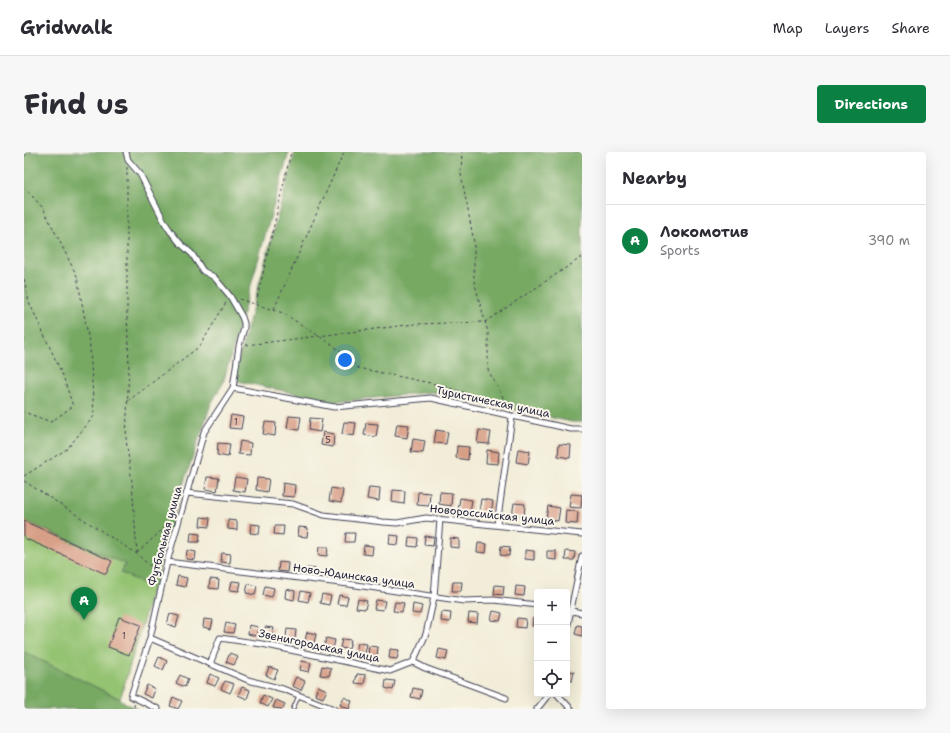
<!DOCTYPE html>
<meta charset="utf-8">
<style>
:root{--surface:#fff;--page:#f7f7f7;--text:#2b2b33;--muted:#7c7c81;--line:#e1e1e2;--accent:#0b8043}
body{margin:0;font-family:"Shantell Sans",sans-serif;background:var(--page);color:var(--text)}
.controls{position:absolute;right:12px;bottom:12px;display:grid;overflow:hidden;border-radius:4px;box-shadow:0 4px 16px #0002}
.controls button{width:36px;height:36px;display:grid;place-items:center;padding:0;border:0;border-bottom:1px solid var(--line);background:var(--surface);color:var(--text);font:20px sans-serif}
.you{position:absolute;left:321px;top:208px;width:14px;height:14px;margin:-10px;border:3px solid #fff;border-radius:50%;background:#1a73e8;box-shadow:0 0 0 6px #1a73e833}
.badge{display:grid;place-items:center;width:26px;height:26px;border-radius:50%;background:var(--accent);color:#fff;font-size:13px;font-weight:700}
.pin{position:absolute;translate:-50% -33px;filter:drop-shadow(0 1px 2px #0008)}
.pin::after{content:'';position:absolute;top:21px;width:14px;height:12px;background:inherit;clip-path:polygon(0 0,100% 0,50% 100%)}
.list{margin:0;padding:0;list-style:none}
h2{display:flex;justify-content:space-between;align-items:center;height:52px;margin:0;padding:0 16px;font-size:17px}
h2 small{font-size:13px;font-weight:400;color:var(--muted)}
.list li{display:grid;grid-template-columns:26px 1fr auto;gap:12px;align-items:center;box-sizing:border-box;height:72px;padding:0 16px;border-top:1px solid var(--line)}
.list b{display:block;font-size:15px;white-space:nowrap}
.list p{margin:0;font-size:13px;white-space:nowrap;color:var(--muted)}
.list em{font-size:13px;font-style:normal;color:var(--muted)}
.icon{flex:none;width:22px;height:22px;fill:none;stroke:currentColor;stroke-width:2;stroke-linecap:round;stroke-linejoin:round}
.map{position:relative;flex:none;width:558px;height:557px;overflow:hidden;border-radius:4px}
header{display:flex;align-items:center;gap:24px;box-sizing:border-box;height:56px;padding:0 20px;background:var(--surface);border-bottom:1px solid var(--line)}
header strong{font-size:19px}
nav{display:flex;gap:22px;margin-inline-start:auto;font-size:14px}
.intro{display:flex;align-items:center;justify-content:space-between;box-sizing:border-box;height:96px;padding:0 24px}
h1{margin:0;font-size:28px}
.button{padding:10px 18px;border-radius:4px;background:var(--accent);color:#fff;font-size:14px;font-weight:700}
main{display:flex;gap:24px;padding:0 24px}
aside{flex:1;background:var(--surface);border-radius:4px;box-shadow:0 4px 16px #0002}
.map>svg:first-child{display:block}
.green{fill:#94c372;stroke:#5b7256}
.forest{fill:#77a964;stroke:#4c6650}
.building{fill:#d89f87}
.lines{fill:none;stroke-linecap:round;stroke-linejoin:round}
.lane-casing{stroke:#414053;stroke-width:4.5}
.street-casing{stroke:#414053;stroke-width:7}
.path{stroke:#414053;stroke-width:1;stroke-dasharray:3 3;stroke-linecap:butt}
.lane{stroke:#fff;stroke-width:2.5}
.street{stroke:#fff;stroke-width:5}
.labels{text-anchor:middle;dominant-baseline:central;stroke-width:4;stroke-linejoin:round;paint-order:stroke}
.number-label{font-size:9px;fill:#50414e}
.street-label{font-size:11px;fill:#22223b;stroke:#fbf7ec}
</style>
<header>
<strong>Gridwalk</strong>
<nav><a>Map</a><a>Layers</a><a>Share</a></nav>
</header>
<div class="intro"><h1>Find us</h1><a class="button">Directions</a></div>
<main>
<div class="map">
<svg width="558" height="557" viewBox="0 0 558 557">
<rect width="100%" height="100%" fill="#fbf7ec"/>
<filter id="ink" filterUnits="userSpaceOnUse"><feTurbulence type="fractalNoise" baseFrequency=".025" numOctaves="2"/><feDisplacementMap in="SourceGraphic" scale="8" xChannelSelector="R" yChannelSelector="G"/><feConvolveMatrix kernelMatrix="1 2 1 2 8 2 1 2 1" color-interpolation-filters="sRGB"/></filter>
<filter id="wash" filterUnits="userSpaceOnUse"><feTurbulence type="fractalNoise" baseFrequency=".012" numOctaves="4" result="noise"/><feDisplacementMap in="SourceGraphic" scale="16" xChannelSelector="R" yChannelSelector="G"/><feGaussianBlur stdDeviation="0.9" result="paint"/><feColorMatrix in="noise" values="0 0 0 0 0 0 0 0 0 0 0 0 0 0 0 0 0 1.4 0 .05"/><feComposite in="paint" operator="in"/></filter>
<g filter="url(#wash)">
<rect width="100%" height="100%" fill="#f2edd8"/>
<path class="green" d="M0,369L101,412L97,421L129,435L96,547L0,500Z"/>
<path class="forest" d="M0,0H265L199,231L187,252L161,327L139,399L132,437L97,421L101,412L0,369Z
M271,0H558V270H548L407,240L311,250L209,228Z
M0,500L96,547L103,552L114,557H0Z"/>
<g id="blocks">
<path class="building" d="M207,263L219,265L217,277L205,276Z
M265,264L277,265L275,278L263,276Z
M286,266L298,267L296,280L285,278Z
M241,270L252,271L251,284L239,282Z
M320,270L332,271L330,284L318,282Z
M342,271L354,272L352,285L340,283Z
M373,272L385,273L383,286L371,284Z
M412,278L424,280L422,292L410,291Z
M455,278L467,280L465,292L453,291Z
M299,280L310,282L309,295L297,293Z
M389,287L401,289L399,301L387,300Z
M216,289L227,291L226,303L214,302Z
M194,291L206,292L204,305L193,303Z
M535,292L547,293L546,306L534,304Z
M433,294L445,295L444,308L432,306Z
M494,297L506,299L504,312L492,310Z
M463,298L475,300L474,312L462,311Z
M183,325L195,326L193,339L181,337Z
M211,325L223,327L221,340L209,338Z
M233,326L245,327L243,340L232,338Z
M259,331L271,333L270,345L258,344Z
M345,335L356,336L355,349L343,347Z
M307,336L319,338L317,351L305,349Z
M369,338L381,339L380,352L368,350Z
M394,340L406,341L405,354L393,353Z
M416,340L428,341L427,354L415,352Z
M547,342L558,343L557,356L545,355Z
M436,346L448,348L446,360L434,359Z
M457,347L469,349L467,361L455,360Z
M490,351L501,352L500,365L488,364Z
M524,354L536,356L534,369L522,367Z
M542,358L554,360L553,372L541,371Z
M177,365L186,366L185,375L176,374Z
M204,368L213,369V378L204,377Z
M0,369L88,409L82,422L0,386Z
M227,372L236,373L235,382L226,381Z
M251,374H260L259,383L250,382Z
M275,375L284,376L283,385L274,384Z
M167,381L176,382L175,390H166Z
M322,381H331L330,390H321Z
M366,383L375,384L374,393L365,392Z
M401,384L410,385L409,394L400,393Z
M385,385L394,386L393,395L384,394Z
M426,386L435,387V396L426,395Z
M454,391L463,392L462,401L453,400Z
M340,393L349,394L348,403L339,402Z
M477,394L486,395L485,404L476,403Z
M295,395H304L303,404L294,403Z
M163,398L172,400L171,408L162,407Z
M501,398L510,399V408L501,407Z
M523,399H532V408L523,407Z
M542,399L551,400L550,408H541Z
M198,401L207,402L206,411L197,410Z
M255,410L264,411L263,420L254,419Z
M283,416L292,417L291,426L282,425Z
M154,424L163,426L161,435L152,433Z
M186,427L195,428L194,437L185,436Z
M208,429L217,430L215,439L206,438Z
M429,430H438L437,439H428Z
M224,432L233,434L231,443L222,441Z
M471,433L480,434L479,443L470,442Z
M241,434L250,436L248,445L239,443Z
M492,434L501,435L500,444L491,443Z
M262,437L271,439L270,448L261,446Z
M277,439L286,441L284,450L275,448Z
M298,442L307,444L305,453L296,451Z
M315,443L324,445L322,453L313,452Z
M334,447L343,449L341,457L332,456Z
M352,448L361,449L359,458L350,457Z
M371,450L380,451L378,460L369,459Z
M389,452L398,454L396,462L388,461Z
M469,459L478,461L476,469L467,468Z
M418,460L427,461L426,470L417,469Z
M445,461L454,462L453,471L444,470Z
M146,462L155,464L152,475L143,472Z
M95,465L117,473L105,503L84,495Z
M493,466L502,467L501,476L492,475Z
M509,466H513V475L508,474Z
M180,467L189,468L187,477L179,475Z
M202,471L211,473L209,481L200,480Z
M225,473L234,475L232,484L224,482Z
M553,473L558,474V484L551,482Z
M241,475L250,476L248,485L239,484Z
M263,477L272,478L271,487L262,486Z
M283,480L292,482L290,491L281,489Z
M302,486L311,488L309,497L300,495Z
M318,487L327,488L325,497L316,496Z
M334,491L343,492L341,501L332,500Z
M345,494L354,495L353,504L344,503Z
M366,497L375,498L373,507L365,506Z
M415,497L424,499L422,508L413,506Z
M206,501L214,505L210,513L202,510Z
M135,505L143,509L139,518L131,514Z
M278,509L287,511L285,520L276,518Z
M298,514L307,516L305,524L296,523Z
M245,515L254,518L250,527L242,523Z
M543,518L550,520L548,529L543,528Z
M186,522L195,526L191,534L183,531Z
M333,522L342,523L340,532L331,531Z
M156,523L164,527L161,535L152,531Z
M272,525L281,529L277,538L268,534Z
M362,528L371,529L369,538L361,536Z
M201,529L210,532L206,541L197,537Z
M123,533L131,537L128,546L119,542Z
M294,534L303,538L299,546L291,543Z
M218,535L226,538L223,547L214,543Z
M389,536L398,538L396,547L387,545Z
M239,543L248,547L244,555L236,551Z
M149,545L158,549L154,557L146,554Z
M320,545L328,549L325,557L316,553Z
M252,548L261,552L259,557L249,556Z"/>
</g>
</g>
<g filter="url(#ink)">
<use href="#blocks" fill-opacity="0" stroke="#414053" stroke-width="1"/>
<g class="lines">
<g class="lane-casing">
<path id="lane" d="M269,557L275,543"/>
</g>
<g class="street-casing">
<path id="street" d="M102,0L104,8L116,22L141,71L147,80L156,91L168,102L179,119L190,125L206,144L218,165L220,171V176L215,194L209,236L180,280L143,410L126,486L107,544L134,557
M209,236L310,255L407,246L547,277H558
M163,341L269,352L300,363L359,370L373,371L402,366L558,382
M473,373L488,265
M143,410L325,432L440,449L470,448L513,453
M543,458L558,461
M543,477L558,404
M126,486L224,528L259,537L310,557
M389,510L402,482L410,445L416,367
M186,512L196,486L238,492L366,519L389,510L401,516L482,546
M533,542L547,557
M513,557L525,542"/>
</g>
<path class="path" d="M0,4L7,0
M103,15V163L105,213L102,287L108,330L113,402
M0,35L19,56L53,124L66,195L70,264L43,297L0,324
M0,127L5,150L39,224L49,254L27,270L0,260
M215,147L259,161L309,193L334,216L411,232L467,248L481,249L464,218V180L450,129V90L437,22L438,0
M232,151L267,0
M250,157L320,0
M222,193L391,172L461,170L558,105
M104,249L176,194L203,149
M0,329L113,402L135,422
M113,401L149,368
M110,552L111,557"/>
<use href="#lane" class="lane"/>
<use href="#street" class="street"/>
</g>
</g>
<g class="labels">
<g class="number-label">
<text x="212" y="270">1</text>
<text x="304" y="288">5</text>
<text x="100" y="484">1</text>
</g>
<g class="street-label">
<text transform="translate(469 250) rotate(12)">Туристическая улица</text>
<text transform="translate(468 363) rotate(6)">Новороссийская улица</text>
<text transform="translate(141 384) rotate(-75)">Футбольная улица</text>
<text transform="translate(330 424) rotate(8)">Ново-Юдинская улица</text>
<text transform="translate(295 494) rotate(12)">Звенигородская улица</text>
</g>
</g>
</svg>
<div class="controls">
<button>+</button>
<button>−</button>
<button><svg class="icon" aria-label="locate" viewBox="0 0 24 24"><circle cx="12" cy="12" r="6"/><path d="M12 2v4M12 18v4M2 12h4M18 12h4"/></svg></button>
</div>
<div class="you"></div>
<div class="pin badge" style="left:60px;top:468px">A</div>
</div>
<aside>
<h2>Nearby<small></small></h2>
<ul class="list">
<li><span class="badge">A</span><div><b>Локомотив</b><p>Sports</p></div><em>390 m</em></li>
</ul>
</aside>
</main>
